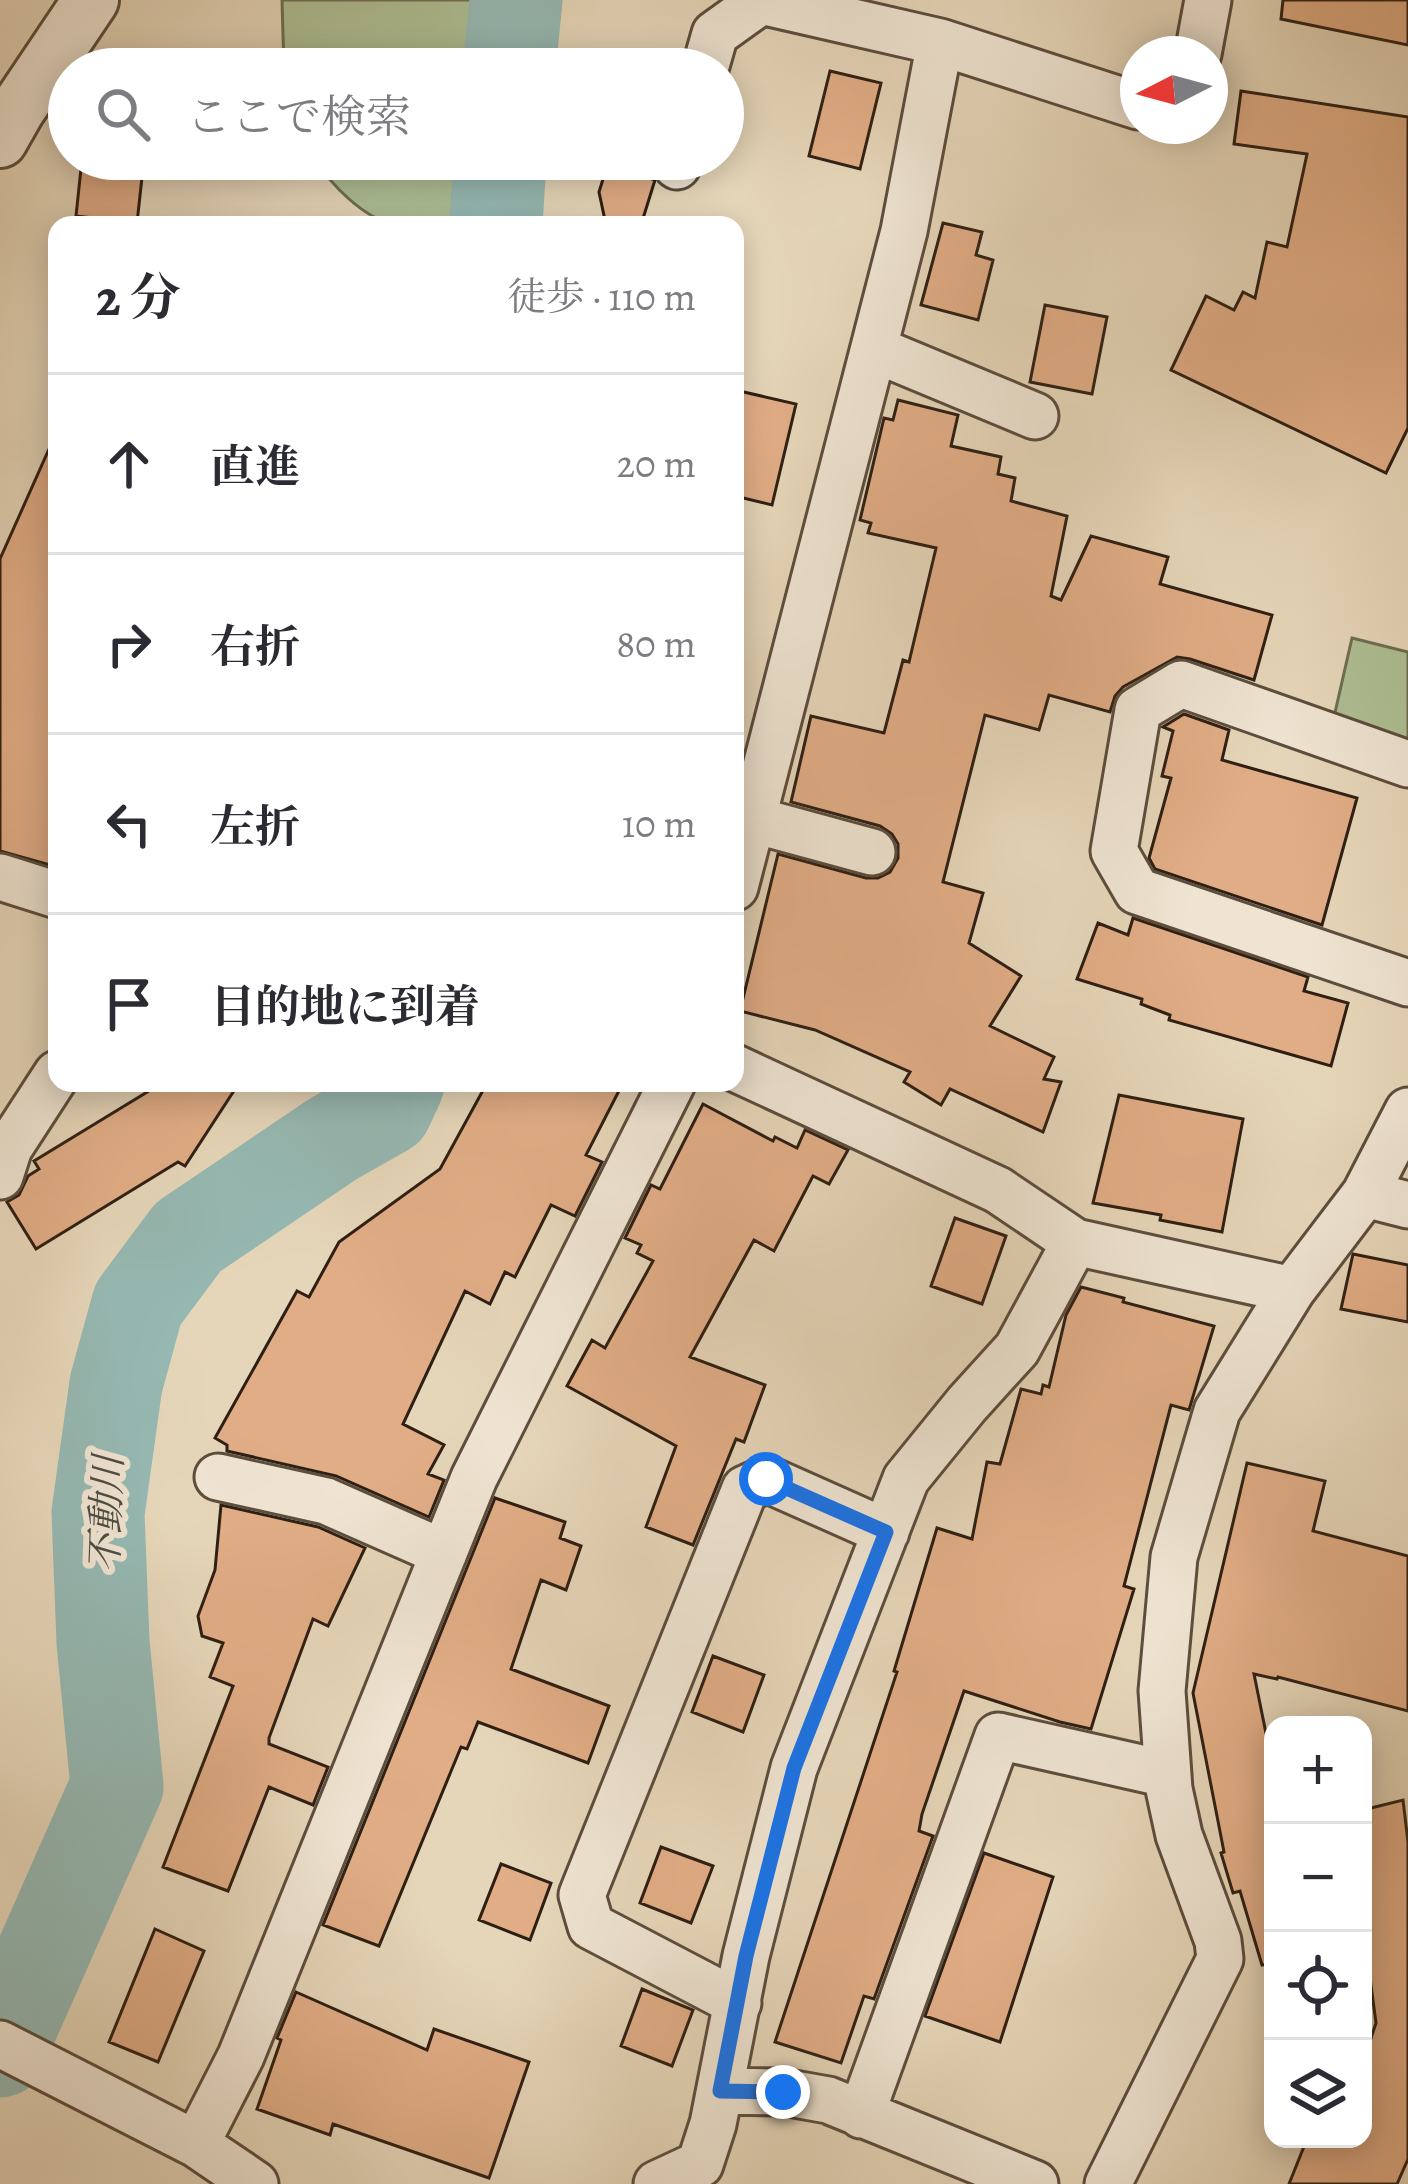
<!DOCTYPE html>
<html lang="ja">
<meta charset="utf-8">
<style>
:root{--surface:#fff;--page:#f2f2f3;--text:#2b2b33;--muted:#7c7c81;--line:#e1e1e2}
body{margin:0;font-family:Alegreya,"Noto Serif JP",serif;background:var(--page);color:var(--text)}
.controls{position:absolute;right:36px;bottom:36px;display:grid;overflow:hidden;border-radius:24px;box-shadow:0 6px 30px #0003}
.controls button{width:108px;height:108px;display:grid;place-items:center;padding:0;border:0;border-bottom:3px solid var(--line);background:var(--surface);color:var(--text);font:60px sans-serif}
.compass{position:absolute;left:1120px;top:36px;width:108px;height:108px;border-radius:50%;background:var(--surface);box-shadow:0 6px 30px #0003;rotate:264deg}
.stop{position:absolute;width:36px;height:36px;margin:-27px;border:9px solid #1a73e8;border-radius:50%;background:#fff}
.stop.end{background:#1a73e8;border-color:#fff;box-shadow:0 3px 12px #0008}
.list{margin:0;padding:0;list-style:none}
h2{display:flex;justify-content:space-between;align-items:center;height:156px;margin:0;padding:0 48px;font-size:51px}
h2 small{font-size:39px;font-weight:400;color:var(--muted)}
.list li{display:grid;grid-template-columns:78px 1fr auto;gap:36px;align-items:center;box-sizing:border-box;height:180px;padding:0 48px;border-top:3px solid var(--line)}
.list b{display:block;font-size:45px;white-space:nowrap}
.list em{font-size:39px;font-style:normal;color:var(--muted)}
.icon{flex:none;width:66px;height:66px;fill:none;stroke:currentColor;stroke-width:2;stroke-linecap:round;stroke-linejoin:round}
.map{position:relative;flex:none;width:1408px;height:2184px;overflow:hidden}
.search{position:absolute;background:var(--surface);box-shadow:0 6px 30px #0003;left:48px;top:48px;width:696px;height:132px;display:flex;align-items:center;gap:30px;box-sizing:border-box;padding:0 42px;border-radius:66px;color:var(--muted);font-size:45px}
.panel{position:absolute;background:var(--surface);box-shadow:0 6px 30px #0003;left:48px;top:216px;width:696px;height:876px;border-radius:24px}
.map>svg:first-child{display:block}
.green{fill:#aebf94;stroke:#6e6f54;stroke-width:3}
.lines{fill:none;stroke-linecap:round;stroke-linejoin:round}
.river{stroke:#96b9b3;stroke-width:93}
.building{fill:#e1ad86;stroke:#2e1f14;stroke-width:3}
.minor-casing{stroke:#5c4d3d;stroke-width:51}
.tertiary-casing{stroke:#5c4d3d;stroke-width:60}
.minor{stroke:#efe4d2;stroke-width:45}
.tertiary{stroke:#efe4d2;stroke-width:54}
.route{stroke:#1a73e8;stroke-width:15}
.labels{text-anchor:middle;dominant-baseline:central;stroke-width:12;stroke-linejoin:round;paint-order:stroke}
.water-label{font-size:39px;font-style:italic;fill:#4d4d44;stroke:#efe4d2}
</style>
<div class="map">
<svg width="1408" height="2184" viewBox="0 0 1408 2184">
<rect width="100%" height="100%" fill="#e6d6b9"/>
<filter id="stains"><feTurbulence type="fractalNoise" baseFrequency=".00167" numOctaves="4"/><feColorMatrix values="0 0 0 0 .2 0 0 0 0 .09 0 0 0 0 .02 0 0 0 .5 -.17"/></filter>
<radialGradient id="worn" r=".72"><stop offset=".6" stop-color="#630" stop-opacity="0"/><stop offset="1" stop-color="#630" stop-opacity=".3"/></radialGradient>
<path class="green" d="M282,0H485L482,69H284Z
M314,159H476L471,225C451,225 412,229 394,225C362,217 332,185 314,159Z
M1352,638L1408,652V746L1334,717Z"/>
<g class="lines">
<path class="river" d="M509,69L516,0
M496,225L500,159
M0,2051L117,1786L103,1642L98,1513L116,1384L138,1304L188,1237L333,1139L386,1109L398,1083"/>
</g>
<path class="building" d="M1283,0H1408V45L1281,19Z
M830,71L881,83L860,169L809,156Z
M1241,91L1408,117V428L1386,473L1171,370L1206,296L1234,310L1243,292L1255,298L1267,242L1287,247L1307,154L1234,144Z
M82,159H144L137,223L76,216Z
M608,163L655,180L641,225H606L599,192Z
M943,223L982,232L976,255L993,260L978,320L921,305Z
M1045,305L1107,317L1092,394L1030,382Z
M735,390L796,404L772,505L735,496Z
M898,400L958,415L951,446L1001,457L998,474L1015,478L1011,501L1067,516L1051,596L1061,600L1091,536L1168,557L1160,584L1272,615L1254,680L1190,659L1177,657L1123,687L1115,696L1110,712L1049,695L1039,730L985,715L943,882L983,893L969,943L1021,976L990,1026L1054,1057L1044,1079L1061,1082L1043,1132L950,1089L941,1105L904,1082L910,1072L815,1030L740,1011L778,854L866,878H878L890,872L898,858V844L892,834L880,826L791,802L811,716L884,733L903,660L909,662L936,548L868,533L871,523L860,520L884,418L893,420Z
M57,431V867L0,851V559Z
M1184,714L1229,730L1222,760L1357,798L1322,925L1155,869L1149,858L1171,778L1162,776L1173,731L1163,727Z
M1133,918L1308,977L1304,991L1348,1003L1331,1066L1169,1020L1170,1015L1141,1004L1142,999L1077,979L1098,923L1128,935Z
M162,1083H239L185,1166L178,1162L36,1249L7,1202L19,1195L28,1176L39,1169L34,1161Z
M487,1083H623L586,1155L602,1162L575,1216L551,1205L515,1277L505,1272L490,1304L465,1291L403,1424L444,1445L428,1474L444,1480L429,1517L336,1476L227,1451V1445L215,1438L297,1291L309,1297L339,1242L440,1169Z
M1119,1095L1243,1119L1222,1232L1160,1220L1161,1215L1093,1203Z
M703,1104L773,1141L775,1137L797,1148L805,1130L848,1150L829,1184L813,1176L774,1251L754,1240L690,1357L765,1385L744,1442L736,1439L693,1545L646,1527L676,1446L567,1386L592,1340L605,1348L653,1261L637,1253L641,1245L625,1238L651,1185L660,1189Z
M955,1218L1006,1236L982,1304L931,1286Z
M1353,1254L1408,1265V1322L1341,1309Z
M1081,1287L1124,1298L1123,1302L1214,1326L1189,1410L1171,1405L1124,1586L1134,1589L1091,1729L1060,1722L964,1691L922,1814L919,1831L933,1836L874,1999L864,1996L841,2063L775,2042L897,1672L894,1671L937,1528L972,1539L987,1462L1000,1464L1021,1389L1041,1394L1043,1385L1049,1387L1066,1315Z
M1247,1463L1325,1481L1313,1531L1408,1556V1711L1278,1677L1277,1679L1254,1674L1273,1768V1963L1262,1965L1240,1891L1233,1893L1221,1853L1224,1852L1193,1693Z
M495,1498L565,1522L560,1538L581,1546L566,1590L541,1580L511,1669L609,1706L588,1763L478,1722L467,1749L461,1747L379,1946L323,1925Z
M221,1505L318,1527L365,1548L328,1626L313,1619L269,1738V1744L328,1767L313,1805L269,1787L228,1891L163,1867L233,1686L210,1677L223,1643L202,1636L198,1616L215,1570Z
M713,1656L764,1675L743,1732L692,1712Z
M1403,1800L1408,1842V2159L1397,2184H1289L1307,2139H1363V2062L1376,2023L1363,1925V1810Z
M661,1847L713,1866L691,1923L640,1903Z
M984,1853L1053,1877L1000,2042L925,2016Z
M501,1864L551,1883L530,1940L479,1920Z
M155,1929L204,1951L158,2062L109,2042Z
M642,1989L693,2010L672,2066L621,2046Z
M296,1992L427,2050L434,2029L529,2062L489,2178L333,2124L330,2135L257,2109L281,2040L277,2038Z"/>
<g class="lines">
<g class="minor-casing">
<path id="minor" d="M1198,54L1208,0
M705,69L715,34L761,1L940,42L1138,106
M677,166L679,159
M874,349L1035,416
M1408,764L1181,684L1138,710L1114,851L1137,891L1408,983
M754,820L872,852
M0,877L57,895
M735,887L904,231L940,42
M735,1068L998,1190L1075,1242L1292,1290
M0,1176L9,1148L57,1074
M1365,1194L1408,1205
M218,1477L326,1501L444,1553
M738,2003L591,1926L582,1895L745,1489L767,1479L886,1532
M0,2044L196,2144L255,2184
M720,2091L783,2092L828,2100L1035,2184
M861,2115L998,1736L1167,1774
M196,2144L241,2056L474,1478L672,1083
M657,2184L700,2164L713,2124L746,1956L794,1768L906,1479L967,1404L1017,1349L1075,1242
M1108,2184L1220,1959L1218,1941L1179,1835L1169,1789L1162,1691L1174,1557L1217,1411L1292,1290L1365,1194L1408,1111"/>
</g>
<g class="tertiary-casing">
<path id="tertiary" d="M0,140L17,110L91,0"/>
</g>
<use href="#minor" class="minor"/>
<use href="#tertiary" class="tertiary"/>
</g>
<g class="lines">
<path class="route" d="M766,1479L886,1532L794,1768L746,1956L720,2091L783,2092"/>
</g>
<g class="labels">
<g class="water-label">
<text transform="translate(106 1514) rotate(-88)">不動川</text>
</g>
</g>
<rect width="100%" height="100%" filter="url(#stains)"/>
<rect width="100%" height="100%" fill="url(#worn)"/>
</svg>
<div class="controls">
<button>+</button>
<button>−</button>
<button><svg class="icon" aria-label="locate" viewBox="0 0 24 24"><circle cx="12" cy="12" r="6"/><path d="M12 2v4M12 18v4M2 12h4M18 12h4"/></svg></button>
<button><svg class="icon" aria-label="layers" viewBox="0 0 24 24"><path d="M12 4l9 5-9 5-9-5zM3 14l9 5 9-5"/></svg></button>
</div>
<svg class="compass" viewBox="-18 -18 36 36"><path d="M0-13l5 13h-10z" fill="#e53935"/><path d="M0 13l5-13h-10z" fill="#7c7c81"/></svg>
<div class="stop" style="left:766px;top:1479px"></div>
<div class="stop end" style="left:783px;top:2092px"></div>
<div class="search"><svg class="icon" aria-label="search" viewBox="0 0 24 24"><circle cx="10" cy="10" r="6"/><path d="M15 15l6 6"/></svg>ここで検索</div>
<section class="panel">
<h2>2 分<small>徒歩 · 110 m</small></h2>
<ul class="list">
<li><svg class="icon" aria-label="ahead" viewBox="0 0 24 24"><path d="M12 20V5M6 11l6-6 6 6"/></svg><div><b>直進</b></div><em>20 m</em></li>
<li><svg class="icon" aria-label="right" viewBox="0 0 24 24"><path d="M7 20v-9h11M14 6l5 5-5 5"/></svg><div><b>右折</b></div><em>80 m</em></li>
<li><svg class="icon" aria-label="left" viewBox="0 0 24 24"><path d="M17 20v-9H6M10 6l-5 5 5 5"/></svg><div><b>左折</b></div><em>10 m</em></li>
<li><svg class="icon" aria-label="arrive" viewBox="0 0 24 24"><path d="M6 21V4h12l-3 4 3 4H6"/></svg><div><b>目的地に到着</b></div></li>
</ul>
</section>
</div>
